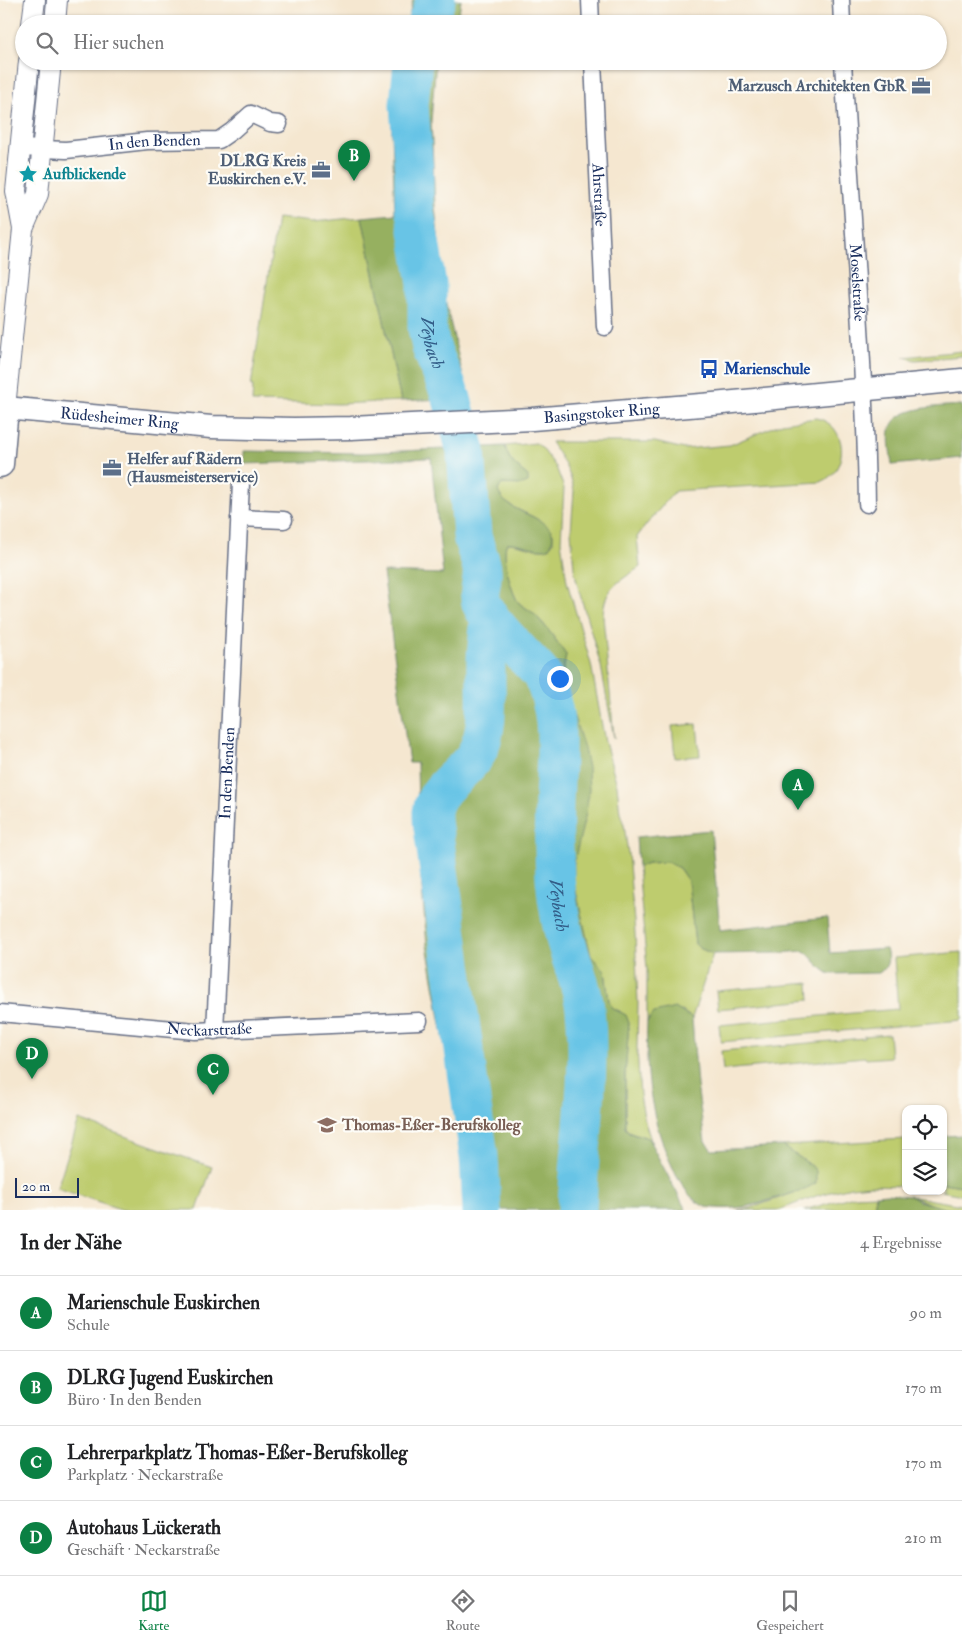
<!DOCTYPE html>
<html lang="de">
<meta charset="utf-8">
<style>
:root{--surface:#fff;--page:#f6f6f6;--text:#202124;--muted:#757577;--line:#e0e0e0;--accent:#0b8043}
body{margin:0;font-family:"IM FELL Double Pica",serif;background:var(--page);color:var(--text)}
.controls{position:absolute;right:15px;bottom:15px;display:grid;overflow:hidden;border-radius:10px;box-shadow:0 1px 4px #0004}
.controls button{width:45px;height:45px;display:grid;place-items:center;padding:0;border:0;border-bottom:1px solid var(--line);background:var(--surface);color:var(--text);font:25px sans-serif}
.scale{position:absolute;left:15px;bottom:12px;width:64px;box-sizing:border-box;padding-left:5px;border:2px solid #1b2f5e;border-top:0;font-size:14px;line-height:18px;white-space:nowrap;color:#1b2f5e;-webkit-text-stroke:4px #fdfcf7;paint-order:stroke}
.you{position:absolute;left:559px;top:678px;width:18px;height:18px;margin:-12px;border:4px solid #fff;border-radius:50%;background:#1a73e8;box-shadow:0 0 0 8px #1a73e833}
.badge{display:grid;place-items:center;width:32px;height:32px;border-radius:50%;background:var(--accent);color:#fff;font-size:16px;font-weight:700}
.pin{position:absolute;translate:-50% -41px;filter:drop-shadow(0 1px 2px #0008)}
.pin::after{content:'';position:absolute;top:26px;width:18px;height:15px;background:inherit;clip-path:polygon(0 0,100% 0,50% 100%)}
.list{margin:0;padding:0;list-style:none}
h2{display:flex;justify-content:space-between;align-items:center;height:65px;margin:0;padding:0 20px;font-size:21px}
h2 small{font-size:16px;font-weight:400;color:var(--muted)}
.list li{display:grid;grid-template-columns:32px 1fr auto;gap:15px;align-items:center;box-sizing:border-box;height:75px;padding:0 20px;border-top:1px solid var(--line)}
.list b{display:block;font-size:19px;white-space:nowrap}
.list p{margin:0;font-size:16px;white-space:nowrap;color:var(--muted)}
.list em{font-size:16px;font-style:normal;color:var(--muted)}
.icon{flex:none;width:28px;height:28px;fill:none;stroke:currentColor;stroke-width:2;stroke-linecap:round;stroke-linejoin:round}
.map{position:relative;flex:none;width:962px;height:1210px;overflow:hidden}
.search{position:absolute;background:var(--surface);box-shadow:0 1px 4px #0004;left:15px;right:15px;top:15px;height:55px;display:flex;align-items:center;gap:12px;box-sizing:border-box;padding:0 18px;border-radius:28px;color:var(--muted);font-size:19px}
.sheet{height:365px;background:var(--surface)}
nav{display:flex;justify-content:space-around;align-items:center;box-sizing:border-box;height:70px;border-top:1px solid var(--line);background:var(--surface);font-size:14px;color:var(--muted)}
nav a{display:grid;justify-items:center;gap:2px}
nav .on{color:var(--accent)}
.map>svg:first-child{display:block}
.green{fill:#becc6e;stroke:#6c7e66}
.forest{fill:#96b061;stroke:#587060}
.lines{fill:none;stroke-linecap:round;stroke-linejoin:round}
.stream{stroke:#68c4e6;stroke-width:6}
.river{stroke:#68c4e6;stroke-width:39}
.minor-casing{stroke:#676f86;stroke-width:19}
.tertiary-casing{stroke:#676f86;stroke-width:22}
.secondary-casing{stroke:#676f86;stroke-width:25}
.primary-casing{stroke:#676f86;stroke-width:29}
.minor{stroke:#fff;stroke-width:16}
.tertiary{stroke:#fff;stroke-width:20}
.secondary{stroke:#fff;stroke-width:22}
.primary{stroke:#fff;stroke-width:26}
.labels{text-anchor:middle;dominant-baseline:central;stroke-width:4.5;stroke-linejoin:round;paint-order:stroke}
.service-label{font-size:16px;font-weight:bold;fill:#4e5e75;stroke:#fdfcf7;text-anchor:end}
.street-label{font-size:16px;fill:#1b2f5e;stroke:#fdfcf7}
.culture-label{font-size:16px;font-weight:bold;fill:#0d838f;stroke:#fdfcf7;text-anchor:start}
.transit-label{font-size:16px;font-weight:bold;fill:#164399;stroke:#fdfcf7;text-anchor:start}
.education-label{font-size:16px;font-weight:bold;fill:#785e54;stroke:#fdfcf7;text-anchor:start}
.water-label{font-size:18px;font-style:italic;fill:#325c87;stroke:#fdfcf7}
</style>
<div class="map">
<svg width="962" height="1210" viewBox="0 0 962 1210">
<rect width="100%" height="100%" fill="#fdfcf7"/>
<filter id="ink" filterUnits="userSpaceOnUse"><feTurbulence type="fractalNoise" baseFrequency=".02" numOctaves="2"/><feDisplacementMap in="SourceGraphic" scale="10" xChannelSelector="R" yChannelSelector="G"/><feConvolveMatrix kernelMatrix="1 2 1 2 8 2 1 2 1" color-interpolation-filters="sRGB"/></filter>
<filter id="wash" filterUnits="userSpaceOnUse"><feTurbulence type="fractalNoise" baseFrequency=".0096" numOctaves="4" result="noise"/><feDisplacementMap in="SourceGraphic" scale="20" xChannelSelector="R" yChannelSelector="G"/><feGaussianBlur stdDeviation="1.12" result="paint"/><feColorMatrix in="noise" values="0 0 0 0 0 0 0 0 0 0 0 0 0 0 0 0 0 1.4 0 .05"/><feComposite in="paint" operator="in"/></filter>
<g filter="url(#wash)">
<rect width="100%" height="100%" fill="#f5e7d0"/>
<path class="green" d="M362,217L401,401L339,404L252,402L253,386H251L277,218L313,222Z
M962,351V356L915,360L904,357Z
M816,418C848,424 850,470 821,482L675,491L646,525L637,537L640,567C619,582 604,587 603,616L614,738L601,666L579,591L574,569L571,531L574,491C571,472 561,458 551,442H655L684,449L730,445L782,423Z
M536,443L542,448L556,467L564,488L561,541L567,582L591,664L605,742L617,785L620,813L624,825L628,853L635,933L638,1004L637,1048L640,1095L645,1122L652,1143C645,1133 633,1136 625,1128V1075L629,1023L620,1011L611,1008L609,1001L605,971L591,956L574,883L573,714C560,693 562,678 566,655C556,640 545,624 532,612C528,609 522,606 519,603C511,594 501,552 507,543C521,543 536,552 549,548L553,542V533C547,528 541,522 535,518C523,511 502,505 498,491L501,484H511L528,476C517,467 508,461 505,446Z
M697,724L700,756L675,758L672,726Z
M667,862L679,868L688,881L695,944L699,948L713,954L692,1018L682,1011L649,1018L647,1022V969L638,867L648,863Z
M962,952V1020L721,1042L719,1025L898,1009L894,958Z
M809,983L810,1000L718,1009L716,991Z
M889,1034L891,1057L866,1059L865,1057L723,1070L721,1051L864,1038V1036Z
M79,1120L212,1167L197,1210H123L57,1188Z
M906,1139V1186L870,1185L851,1187L819,1195L779,1210H738L751,1208L799,1191L812,1166L783,1146Z
M943,1183L962,1186V1195L941,1191H943Z
M876,1195L874,1210H804L854,1196Z
M909,1196L962,1205V1210L942,1208Z"/>
<path class="forest" d="M413,0H461L460,8L453,24H407Z
M395,61H436L431,121L435,207L445,299L468,398L401,401L362,217L395,214L391,105Z
M962,405V458L892,465C891,454 887,438 891,427C899,405 942,407 962,405Z
M505,446C508,461 517,467 528,476V483L522,485L502,484L498,490C504,517 569,516 549,548C536,552 521,542 507,543C501,552 511,594 519,603C522,606 528,609 532,612C545,624 556,640 566,655L562,678L563,691L568,705L573,714L584,748L588,768L589,790L586,813L573,866L574,883L591,956L605,971L609,1001L612,1008L626,1015L629,1023L625,1075V1128L629,1132L648,1138L686,1210H469L466,1166L427,945L419,855L417,763H409L383,572L443,574L431,458L244,464V451L361,453Z
M711,830L720,930L827,918L830,953L886,949C889,960 889,966 879,973L830,974C819,969 814,958 804,951L780,953L713,954L699,948L695,944L688,881L679,868L667,862L648,863L638,867L636,837Z
M675,1008L692,1018L697,1085L705,1142L712,1150L783,1146L812,1166L816,1171V1183C802,1192 785,1195 770,1200C749,1208 728,1210 706,1207C691,1201 684,1188 676,1174C651,1126 645,1075 647,1022L654,1013Z
M962,1135V1186L943,1183V1136Z
M887,1194L909,1196L919,1201L951,1210H874L876,1195Z"/>
<g class="lines">
<path class="stream" d="M577,1198L583,1210"/>
<g class="river">
<path d="M426,24L436,0"/>
<path id="s1" d="M413,61L409,105L414,172V206L427,284V328L431,347L452,399L466,451L472,535C474,547 481,559 482,569C484,580 477,591 481,603C490,625 525,655 541,674C563,714 555,761 554,804C553,828 554,853 555,877C557,904 562,932 571,958C577,976 583,991 585,1009C592,1077 579,1142 577,1210"/>
<path d="M482,1210L479,1157L433,828C432,823 432,817 432,812C435,787 464,774 476,754C491,727 485,694 486,663C486,648 489,633 490,617"/>
</g>
</g>
</g>
<g filter="url(#ink)">
<g class="lines">
<g class="minor-casing">
<g id="minor">
<path d="M590,0L591,24"/>
<path d="M841,0L842,24"/>
<path id="s2" d="M593,61L605,327"/>
<path id="s3" d="M843,61C851,209 865,356 867,504"/>
<path id="s4" d="M20,148L66,150L147,141L219,140L232,131L251,114L270,123L279,124"/>
<path d="M239,518L284,520"/>
<path id="s5" d="M0,1013L195,1031L419,1021"/>
<path id="s6" d="M215,1031L241,483"/>
</g>
</g>
<g class="tertiary-casing">
<path id="tertiary" d="M32,24L35,0
M55,24L57,0
M23,229L38,194L51,61
M5,408L23,229L16,191L29,61"/>
</g>
<g class="secondary-casing">
<g id="secondary">
<path id="s7" d="M5,408L211,427L294,429L351,428L532,419L713,404L962,380"/>
</g>
</g>
<g class="primary-casing">
<path id="primary" d="M0,408H5L0,464"/>
</g>
<use href="#minor" class="minor"/>
<use href="#tertiary" class="tertiary"/>
<use href="#secondary" class="secondary"/>
<use href="#primary" class="primary"/>
</g>
</g>
<defs>
<g id="office-bare" transform="scale(1.5)"><path d="M-6-3h4V-5.5h4V-3h4V5H-6ZM-1-4.5V-3h2v-1.5ZM-6 0V1H6V0Z" fill="#5c6f8a" stroke="#fdfcf7" stroke-width="2.5" paint-order="stroke"/></g>
<g id="sight-bare" transform="scale(1.5)"><path d="M0-6L1.8-2.2L6-1.7L2.9 1.2L3.7 5.4L0 3.3L-3.7 5.4L-2.9 1.2L-6-1.7L-1.8-2.2Z" fill="#0f9aa8" stroke="#fdfcf7" stroke-width="2.5" paint-order="stroke"/></g>
<g id="bus-bare" transform="scale(1.5)"><path d="M-5-6H5V4H4V6H2V4H-2V6H-4V4H-5ZM-3.5-4V0h7V-4ZM-3.5 1.2v1.5H-2V1.2ZM2 1.2v1.5H3.5V1.2Z" fill="#1a4fb4" stroke="#fdfcf7" stroke-width="2.5" paint-order="stroke"/></g>
<g id="university-bare" transform="scale(1.5)"><path d="M0-5L7-2L0 1L-7-2ZM-4 1L0 2.5L4 1V4Q0 6-4 4Z" fill="#8d6e63" stroke="#fdfcf7" stroke-width="2.5" paint-order="stroke"/></g>
</defs>
<g fill-rule="evenodd">
<use href="#office-bare" x="921" y="86"/>
<use href="#office-bare" x="321" y="170"/>
<use href="#sight-bare" x="28" y="174"/>
<use href="#bus-bare" x="709" y="369"/>
<use href="#office-bare" x="112" y="468"/>
<use href="#university-bare" x="327" y="1125"/>
</g>
<g class="labels">
<g class="service-label">
<text x="906" y="86">Marzusch Architekten GbR</text>
<text x="306" y="161">DLRG Kreis<tspan x="306" dy="18">Euskirchen e.V.</tspan></text>
<text x="127" y="459" text-anchor="start">Helfer auf Rädern<tspan x="127" dy="18">(Hausmeisterservice)</tspan></text>
</g>
<g class="street-label">
<text stroke="none"><textPath href="#s4" startOffset="135">In den Benden</textPath></text>
<text stroke="none"><textPath href="#s2" startOffset="134">Ahrstraße</textPath></text>
<text stroke="none"><textPath href="#s3" startOffset="222">Moselstraße</textPath></text>
<text stroke="none"><textPath href="#s7" startOffset="598">Basingstoker Ring</textPath></text>
<text stroke="none"><textPath href="#s7" startOffset="115">Rüdesheimer Ring</textPath></text>
<text stroke="none"><textPath href="#s6" startOffset="258">In den Benden</textPath></text>
<text stroke="none"><textPath href="#s5" startOffset="210">Neckarstraße</textPath></text>
</g>
<g class="culture-label">
<text x="43" y="174">Aufblickende</text>
</g>
<g class="transit-label">
<text x="724" y="369">Marienschule</text>
</g>
<g class="education-label">
<text x="342" y="1125">Thomas-Eßer-Berufskolleg</text>
</g>
<g class="water-label">
<text stroke="none"><textPath href="#s1" startOffset="284">Veybach</textPath></text>
<text stroke="none"><textPath href="#s1" startOffset="879">Veybach</textPath></text>
</g>
</g>
</svg>
<div class="controls">
<button><svg class="icon" aria-label="locate" viewBox="0 0 24 24"><circle cx="12" cy="12" r="6"/><path d="M12 2v4M12 18v4M2 12h4M18 12h4"/></svg></button>
<button><svg class="icon" aria-label="layers" viewBox="0 0 24 24"><path d="M12 4l9 5-9 5-9-5zM3 14l9 5 9-5"/></svg></button>
</div>
<div class="scale">20 m</div>
<div class="you"></div>
<div class="pin badge" style="left:798px;top:810px">A</div>
<div class="pin badge" style="left:354px;top:181px">B</div>
<div class="pin badge" style="left:213px;top:1095px">C</div>
<div class="pin badge" style="left:32px;top:1079px">D</div>
<div class="search"><svg class="icon" aria-label="search" viewBox="0 0 24 24"><circle cx="10" cy="10" r="6"/><path d="M15 15l6 6"/></svg>Hier suchen</div>
</div>
<section class="sheet">
<h2>In der Nähe<small>4 Ergebnisse</small></h2>
<ul class="list">
<li><span class="badge">A</span><div><b>Marienschule Euskirchen</b><p>Schule</p></div><em>90 m</em></li>
<li><span class="badge">B</span><div><b>DLRG Jugend Euskirchen</b><p>Büro · In den Benden</p></div><em>170 m</em></li>
<li><span class="badge">C</span><div><b>Lehrerparkplatz Thomas-Eßer-Berufskolleg</b><p>Parkplatz · Neckarstraße</p></div><em>170 m</em></li>
<li><span class="badge">D</span><div><b>Autohaus Lückerath</b><p>Geschäft · Neckarstraße</p></div><em>210 m</em></li>
</ul>
</section>
<nav>
<a class="on"><svg class="icon" aria-label="map" viewBox="0 0 24 24"><path d="M3 6l6-2 6 2 6-2v14l-6 2-6-2-6 2zM9 4v14M15 6v14"/></svg>Karte</a>
<a><svg class="icon" aria-label="directions" viewBox="0 0 24 24"><path d="M12 3l9 9-9 9-9-9zM9 14v-3h6M13 9l2 2-2 2"/></svg>Route</a>
<a><svg class="icon" aria-label="saved" viewBox="0 0 24 24"><path d="M7 4h10v16l-5-4-5 4z"/></svg>Gespeichert</a>
</nav>
